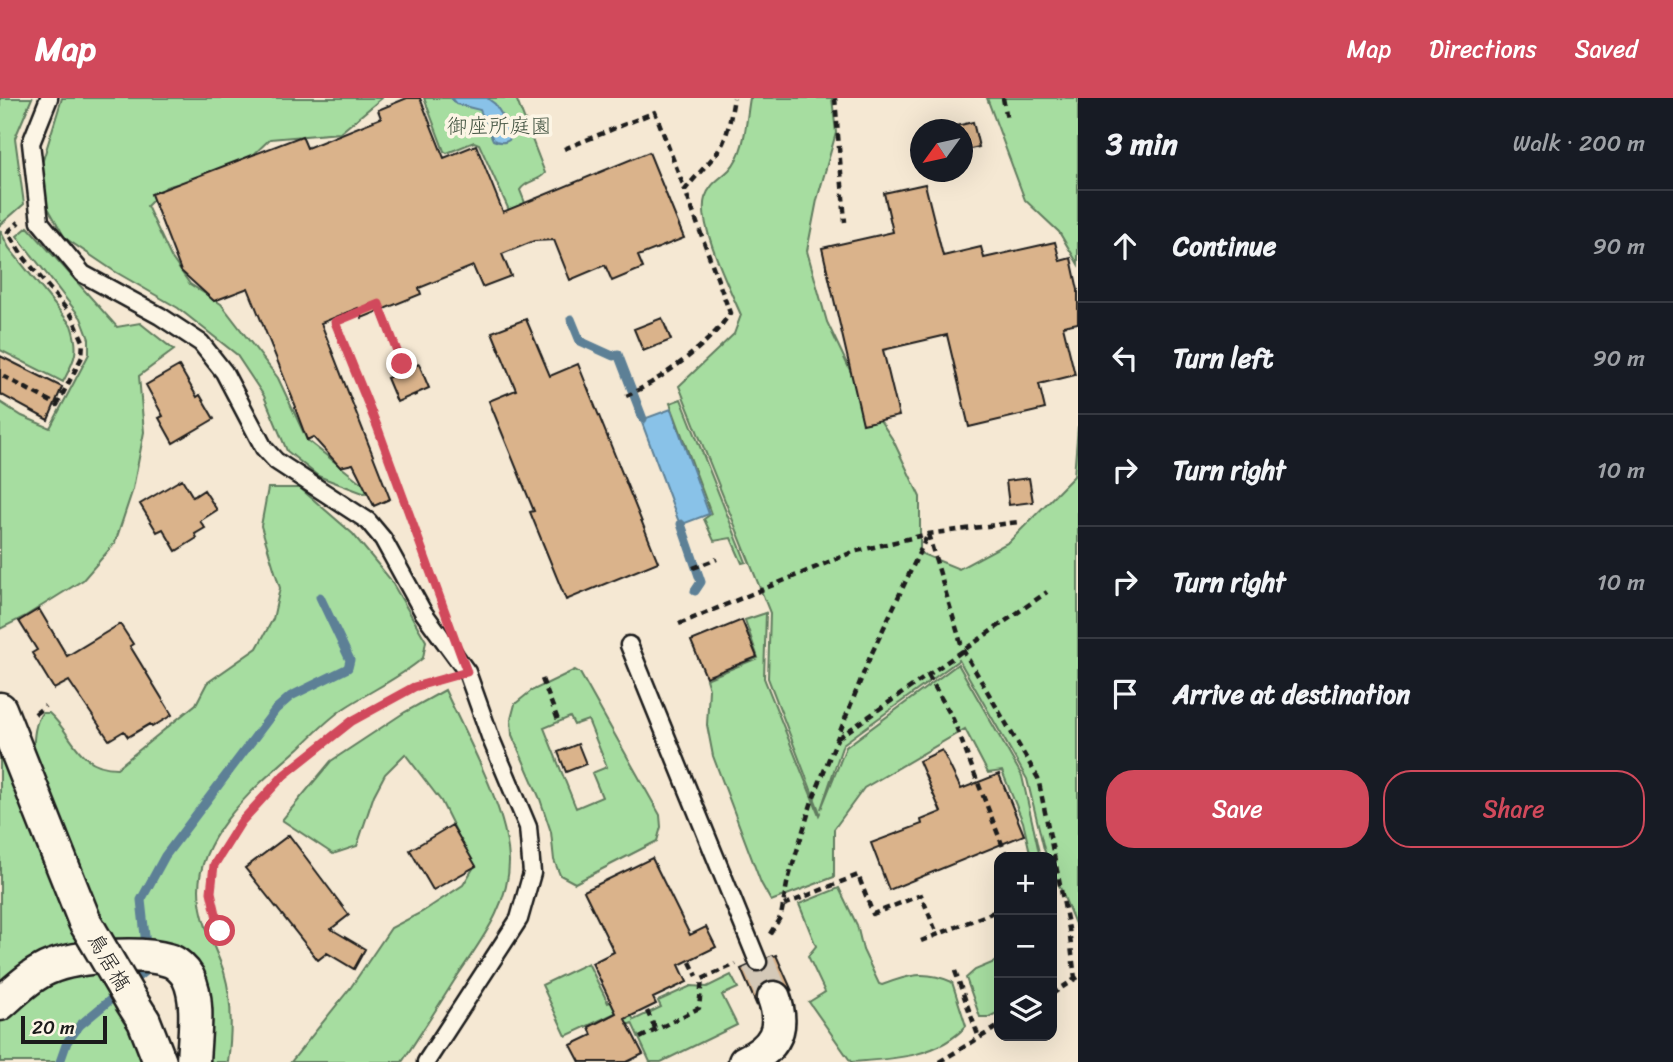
<!DOCTYPE html>
<meta charset="utf-8">
<style>
:root{--surface:#171b24;--page:#242831;--text:#f1f3f6;--muted:#9ea1a6;--line:#363941;--accent:#d1495b}
body{margin:0;font-family:Sriracha,"Klee One",sans-serif;background:var(--page);color:var(--text)}
.controls{position:absolute;right:21px;bottom:21px;display:grid;overflow:hidden;border-radius:14px;box-shadow:0 7px 28px #0002}
.controls button{width:63px;height:63px;display:grid;place-items:center;padding:0;border:0;border-bottom:2px solid var(--line);background:var(--surface);color:var(--text);font:35px sans-serif}
.compass{position:absolute;left:910px;top:21px;width:63px;height:63px;border-radius:50%;background:var(--surface);box-shadow:0 7px 28px #0002;rotate:237deg}
.scale{position:absolute;left:21px;bottom:18px;width:86px;box-sizing:border-box;padding-left:7px;border:4px solid #1c1c1c;border-top:0;font-size:19px;line-height:24px;white-space:nowrap;color:#1c1c1c;-webkit-text-stroke:5px #fcf5e5;paint-order:stroke}
.stop{position:absolute;width:21px;height:21px;margin:-16px;border:5px solid #d1495b;border-radius:50%;background:#fff}
.stop.end{background:#d1495b;border-color:#fff;box-shadow:0 2px 7px #0008}
.list{margin:0;padding:0;list-style:none}
h2{display:flex;justify-content:space-between;align-items:center;height:91px;margin:0;padding:0 28px;font-size:30px}
h2 small{font-size:23px;font-weight:400;color:var(--muted)}
.list li{display:grid;grid-template-columns:46px 1fr auto;gap:21px;align-items:center;box-sizing:border-box;height:112px;padding:0 28px;border-top:2px solid var(--line)}
.list b{display:block;font-size:26px;white-space:nowrap}
.list em{font-size:23px;font-style:normal;color:var(--muted)}
.actions{display:flex;gap:14px;padding:21px 28px}
.actions a{flex:1;padding:16px 0;border:2px solid var(--accent);border-radius:28px;text-align:center;font-size:24px;color:var(--accent)}
.actions .main{background:var(--accent);color:#fff}
.icon{flex:none;width:38px;height:38px;fill:none;stroke:currentColor;stroke-width:2;stroke-linecap:round;stroke-linejoin:round}
.map{position:relative;flex:none;width:1078px;height:964px;overflow:hidden}
header{display:flex;align-items:center;gap:42px;box-sizing:border-box;height:98px;padding:0 35px;background:var(--accent);color:#fff}
header strong{font-size:33px}
nav{display:flex;gap:38px;margin-inline-start:auto;font-size:24px}
main{display:flex}
aside{flex:1;background:var(--surface)}
.map>svg:first-child{display:block}
.green{fill:#a6dda0;stroke:#617c5e;stroke-width:2;fill-rule:evenodd}
.water{fill:#89c2e8;stroke:#5d8096;stroke-width:2}
.lines{fill:none;stroke-linecap:round;stroke-linejoin:round}
.stream{stroke:#5d8096;stroke-width:9}
.building{fill:#dab38b;stroke:#1c1c1c;stroke-width:2}
.minor-tunnel{stroke:#d4c9b8;stroke-width:32;stroke-dasharray:32 16;stroke-linecap:butt}
.service-casing{stroke:#1c1c1c;stroke-width:21}
.minor-casing{stroke:#1c1c1c;stroke-width:37}
.path{stroke:#1c1c1c;stroke-width:4.5;stroke-dasharray:7 5;stroke-linecap:butt}
.service{stroke:#fcf5e5;stroke-width:16}
.minor{stroke:#fcf5e5;stroke-width:32}
.minor-bridge-casing{stroke:#1c1c1c;stroke-width:37;stroke-linecap:butt}
.minor-bridge{stroke:#fcf5e5;stroke-width:32}
.route{stroke:#d1495b;stroke-width:9}
.labels{text-anchor:middle;dominant-baseline:central;stroke-width:7;stroke-linejoin:round;paint-order:stroke}
.park-label{font-size:21px;fill:#455644;stroke:#fcf5e5}
.street-label{font-size:21px;fill:#1c1c1c;stroke:#fcf5e5}
</style>
<header>
<strong>Map</strong>
<nav><a>Map</a><a>Directions</a><a>Saved</a></nav>
</header>
<main>
<div class="map">
<svg width="1078" height="964" viewBox="0 0 1078 964">
<rect width="100%" height="100%" fill="#f5e8d3"/>
<filter id="ink" filterUnits="userSpaceOnUse"><feTurbulence type="fractalNoise" baseFrequency=".0143" numOctaves="2"/><feDisplacementMap in="SourceGraphic" scale="14" xChannelSelector="R" yChannelSelector="G"/><feConvolveMatrix kernelMatrix="1 2 1 2 8 2 1 2 1" color-interpolation-filters="sRGB"/></filter>
<g filter="url(#ink)">
<path class="green" d="M0,0H32L15,40L24,106L0,127Z
M62,0H382L340,35L270,41L248,62L203,79L166,89L147,108L171,159L190,186L221,206L278,280L307,342L360,384L381,394L363,395L318,378L287,353L264,298L236,256L178,210L114,173L65,140L47,108L40,72Z
M424,0H516L545,75C538,84 526,82 520,92L527,110L511,114L508,110L479,46L474,44L447,55L444,53Z
M750,0H832L836,35L817,102L807,153L827,224L857,287L893,342L920,399V455L959,471L1009,444L1074,378L1078,328V833L1052,770V759H1047L1044,751L1027,681L959,562L843,646L821,711L846,649L958,566L1022,678L1040,759H1031L1023,724L1002,673L988,675L965,631L864,690L834,731V779L771,803L761,785L713,658L707,627L709,591L706,581L758,560L745,522L766,515L764,580L819,717L820,715L768,580L770,515L679,288L734,236L741,217C730,191 697,125 705,100C710,85 720,81 729,72C746,54 746,22 750,0Z
M987,0H1078V166L1059,134L1025,102Z
M28,129L117,229L140,225L174,252L139,278L144,334L133,391L115,445L83,482L24,519L0,531V304L22,318L50,330L89,256V241L81,220L17,138Z
M0,132L9,150L71,227C80,253 75,261 63,284L0,252Z
M681,301L746,464L742,465L731,440L714,443L704,421L711,416L670,305Z
M268,390H300L353,436L390,481L426,543L423,560C398,581 370,593 343,611C327,622 313,637 299,650C257,687 190,742 200,804C203,829 216,851 224,874C233,904 232,934 228,964H201L198,885L119,851L107,839L33,659C34,645 33,627 42,615H49C74,637 77,670 117,670L196,606L207,585L257,550L273,521L280,490L261,428Z
M575,572L580,575L660,717L661,729L657,743L575,785L560,777L554,762L551,734L540,701L512,637L511,621L515,606L531,593ZM570,619L574,627L588,622L607,669L592,675L602,699L576,710L544,630Z
M445,592C467,640 507,710 509,762C510,808 478,846 454,883C437,910 420,937 402,964H291L351,889L391,830L422,814L463,787L474,769L441,703L405,656L385,676L374,697L357,748L333,756L282,722L331,663L405,614Z
M0,640L150,964H0Z
M839,790L857,827L863,852L879,886L882,887C908,877 925,872 952,884L966,928C937,960 891,961 851,964L809,904L825,894L808,858L816,848L799,806Z
M999,862V914L989,919H980L966,880L975,872Z
M588,865L608,905L615,902L627,910L634,922L661,909L658,903L691,888L707,889L731,877L738,890L722,897L737,927L661,964H650L632,925L622,929L615,915L566,938L542,887Z"/>
<path class="water" d="M451,0H487L495,6L513,35C511,45 502,46 493,42L480,12L456,6Z
M671,311L709,416L680,427L641,322Z"/>
<g class="lines">
<path class="stream" d="M571,221L580,243L613,258L618,256L643,321
M681,426L701,484L695,493
M60,964L67,944L80,927L145,873L148,865L141,802L165,758L276,611L291,598L348,570L350,562L320,499"/>
</g>
<path class="building" d="M407,0H420L444,60L476,47L503,114L649,54L684,140L638,158L643,170L612,183L605,167L570,182L554,142L534,143L502,156L511,178L482,189L473,168L419,190L421,196L362,220L358,210L321,225L390,401L374,408L353,366L340,369L313,339L307,342L295,310L296,309L248,190L214,203L181,173L151,96L302,38L307,50L381,20L378,12Z
M973,24L979,49L962,53V32H940Z
M925,86L943,158L981,149L984,160L1055,144L1060,163L1071,160L1078,192V225L1063,228L1075,277L1039,286L1045,311L969,329L947,237L883,252L899,318L863,326L822,150L893,134L884,95Z
M662,220L671,242L643,253L634,231Z
M526,221L550,278L578,266L658,464L566,502L530,414L534,413L489,303L516,292L492,234Z
M0,258L62,289L48,322L0,296Z
M419,266L429,290L397,304L387,280Z
M179,268L197,299L200,297L214,321L173,345L159,320L163,318L146,287Z
M1029,380L1033,404L1009,407L1006,383Z
M182,381L193,399L204,392L217,412L200,423L205,430L195,436L197,440L176,453L163,431L157,434L140,406Z
M39,511L67,558L120,526L133,546L130,548L172,617L152,629L150,626L128,639L124,633L109,642L69,583L54,591L32,555L37,552L19,523Z
M742,522L757,559L706,579L691,543Z
M578,646L586,666L566,674L558,654Z
M942,652L961,691L999,676L1024,737L889,792L871,745L922,726L921,722L941,714L919,663Z
M452,727L476,768L433,792L410,752Z
M289,737L349,817L331,831L365,851L354,871L327,855L318,862L245,770Z
M652,760L690,837L706,829L716,849L679,867L687,884L653,900L656,906L625,921L643,956L627,964H580L571,947L592,937L589,929L616,915L592,865L614,854L584,793Z
M776,857L792,893L779,882L768,883L760,888L756,895L757,908L741,871L748,868L756,874L763,873L768,866V860Z"/>
<g class="lines">
<path class="minor-tunnel" d="M758,864L774,900"/>
<g class="service-casing">
<path id="service" d="M49,0L31,45L40,124L83,176L160,218L201,245L224,274L264,350L276,363L368,423L383,441L423,514L467,574L491,641L528,729L532,775L519,821L426,964
M629,547L758,864"/>
</g>
<g class="minor-casing">
<path id="minor" d="M0,611L85,824
M132,904L144,923L160,964
M0,906C13,895 26,881 42,873C68,858 139,853 168,862C176,864 184,872 188,879C200,902 194,939 193,964
M745,964C775,950 785,931 774,900"/>
</g>
<path class="path" d="M835,0L845,124
M1003,0L1007,21
M564,51L655,14L685,92
M346,214L348,218L378,206L405,272
M348,218L335,224L377,328L434,484
M389,272L403,266
M3,278L57,307L82,259L83,243L72,218L22,157L8,134L19,124
M415,296L416,298
M626,298C658,284 712,245 730,215L685,92C696,77 711,64 721,49C729,34 731,16 734,0
M928,436L963,552L1038,680L1069,831L1075,881
M693,470L717,461
M679,526L853,454L928,436L1018,424
M928,577L953,621L1007,759
M542,581L558,622
M35,616L45,608
M838,640L1047,494
M784,807L858,777L873,816L921,797L937,836
M220,833L211,794L214,767L241,724L284,677L352,623L414,589L446,580
M770,836L781,818L787,786L812,703L870,559L928,436
M921,843L999,812
M690,864L697,878
M955,873L979,940
M1052,896L1078,879
M647,913L656,932
M640,940L699,910L702,881L736,866
M939,964L999,928"/>
<use href="#service" class="service"/>
<use href="#minor" class="minor"/>
<g class="minor-bridge-casing">
<path id="minor-bridge" d="M85,824L132,904"/>
</g>
<use href="#minor-bridge" class="minor-bridge"/>
</g>
</g>
<g class="lines" filter="url(#ink)">
<path class="route" d="M220,833L211,794L214,767L241,724L284,677L352,623L414,589L467,574L377,328L335,224L379,206L402,266"/>
</g>
<g class="labels">
<g class="park-label">
<text x="499" y="28">御座所庭園</text>
</g>
<g class="street-label">
<text transform="translate(109 864) rotate(60)">鳥居𣘺</text>
</g>
</g>
</svg>
<div class="controls">
<button>+</button>
<button>−</button>
<button><svg class="icon" aria-label="layers" viewBox="0 0 24 24"><path d="M12 4l9 5-9 5-9-5zM3 14l9 5 9-5"/></svg></button>
</div>
<svg class="compass" viewBox="-18 -18 36 36"><path d="M0-13l5 13h-10z" fill="#e53935"/><path d="M0 13l5-13h-10z" fill="#9ea1a6"/></svg>
<div class="scale">20 m</div>
<div class="stop" style="left:220px;top:833px"></div>
<div class="stop end" style="left:402px;top:266px"></div>
</div>
<aside>
<h2>3 min<small>Walk · 200 m</small></h2>
<ul class="list">
<li><svg class="icon" aria-label="ahead" viewBox="0 0 24 24"><path d="M12 20V5M6 11l6-6 6 6"/></svg><div><b>Continue</b></div><em>90 m</em></li>
<li><svg class="icon" aria-label="left" viewBox="0 0 24 24"><path d="M17 20v-9H6M10 6l-5 5 5 5"/></svg><div><b>Turn left</b></div><em>90 m</em></li>
<li><svg class="icon" aria-label="right" viewBox="0 0 24 24"><path d="M7 20v-9h11M14 6l5 5-5 5"/></svg><div><b>Turn right</b></div><em>10 m</em></li>
<li><svg class="icon" aria-label="right" viewBox="0 0 24 24"><path d="M7 20v-9h11M14 6l5 5-5 5"/></svg><div><b>Turn right</b></div><em>10 m</em></li>
<li><svg class="icon" aria-label="arrive" viewBox="0 0 24 24"><path d="M6 21V4h12l-3 4 3 4H6"/></svg><div><b>Arrive at destination</b></div></li>
</ul>
<div class="actions"><a class="main">Save</a><a>Share</a></div>
</aside>
</main>
